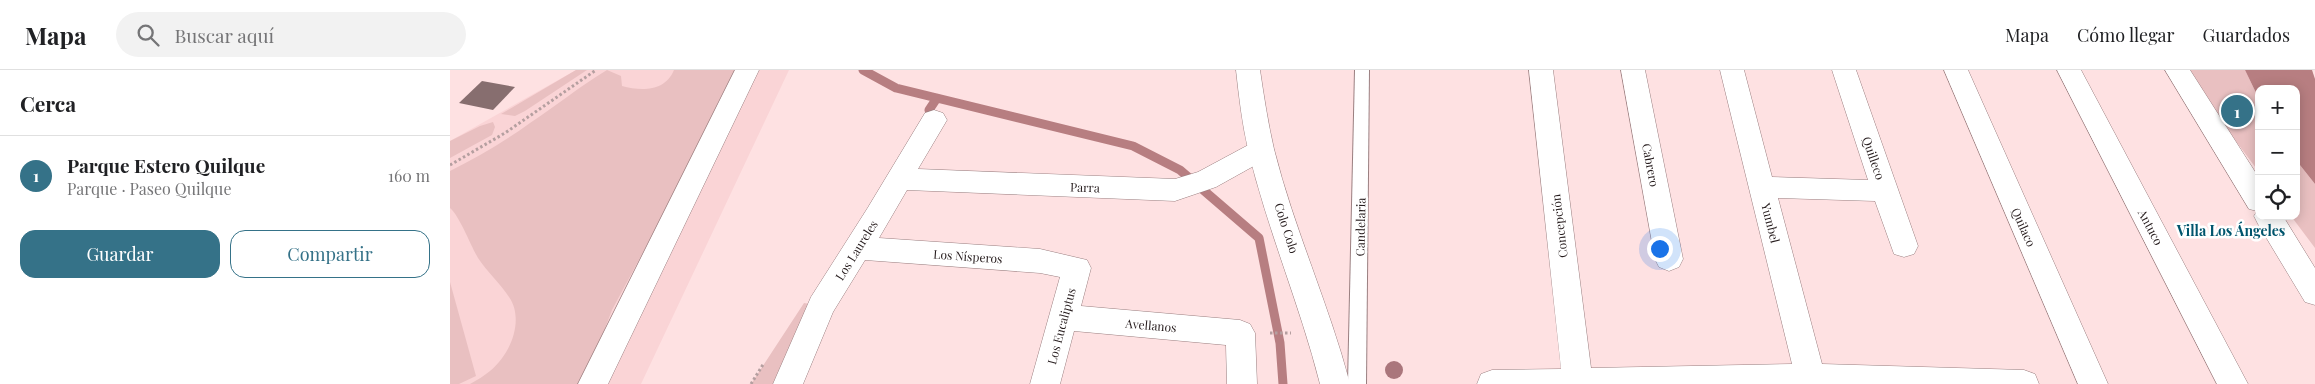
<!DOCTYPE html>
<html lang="es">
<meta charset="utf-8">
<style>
:root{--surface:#fff;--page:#f2f2f2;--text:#202124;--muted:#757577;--line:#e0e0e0;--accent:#357288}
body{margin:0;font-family:"Playfair Display",serif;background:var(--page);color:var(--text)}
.controls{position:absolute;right:15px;top:15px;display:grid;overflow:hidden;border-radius:10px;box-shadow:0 2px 12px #0003}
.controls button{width:45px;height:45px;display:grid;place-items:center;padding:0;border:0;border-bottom:1px solid var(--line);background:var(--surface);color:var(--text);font:25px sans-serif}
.you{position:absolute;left:1209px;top:178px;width:18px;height:18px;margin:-12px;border:4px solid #fff;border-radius:50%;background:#1a73e8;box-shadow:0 0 0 8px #1a73e833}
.badge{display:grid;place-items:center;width:32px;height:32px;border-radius:50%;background:var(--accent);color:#fff;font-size:16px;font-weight:700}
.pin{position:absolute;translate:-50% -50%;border:2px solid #fff;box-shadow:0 1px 5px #0006}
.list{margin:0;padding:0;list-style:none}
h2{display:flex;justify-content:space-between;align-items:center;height:65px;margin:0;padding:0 20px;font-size:21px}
h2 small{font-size:16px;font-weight:400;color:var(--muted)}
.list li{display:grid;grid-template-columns:32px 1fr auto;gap:15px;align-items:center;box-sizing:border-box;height:80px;padding:0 20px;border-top:1px solid var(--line)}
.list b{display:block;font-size:19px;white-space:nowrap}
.list p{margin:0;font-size:16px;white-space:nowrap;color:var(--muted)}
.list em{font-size:16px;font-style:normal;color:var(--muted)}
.actions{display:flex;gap:10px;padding:15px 20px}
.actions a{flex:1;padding:11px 0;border:1px solid var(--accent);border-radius:15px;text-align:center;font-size:18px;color:var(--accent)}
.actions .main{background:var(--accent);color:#fff}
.icon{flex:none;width:28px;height:28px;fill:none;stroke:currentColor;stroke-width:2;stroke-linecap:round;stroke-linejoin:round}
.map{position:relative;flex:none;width:1865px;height:314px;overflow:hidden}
header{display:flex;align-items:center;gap:30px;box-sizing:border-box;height:70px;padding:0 25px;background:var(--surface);border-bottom:1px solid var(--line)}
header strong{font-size:24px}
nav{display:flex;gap:28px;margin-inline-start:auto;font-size:18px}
.search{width:350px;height:45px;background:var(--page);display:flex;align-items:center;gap:12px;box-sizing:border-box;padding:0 18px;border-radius:28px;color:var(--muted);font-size:19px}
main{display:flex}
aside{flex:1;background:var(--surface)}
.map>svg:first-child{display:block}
.built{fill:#fad4d6}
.green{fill:#e9c0c1}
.water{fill:#b77e81}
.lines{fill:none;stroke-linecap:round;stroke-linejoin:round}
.stream{stroke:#b77e81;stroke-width:9}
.building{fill:#876e6f}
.lane-casing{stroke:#9a7f80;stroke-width:2}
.street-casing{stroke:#9a7f80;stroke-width:1}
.secondary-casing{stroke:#9a7f80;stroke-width:1}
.path{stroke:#b59fa0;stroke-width:3;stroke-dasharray:2.5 2.5;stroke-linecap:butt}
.lane{fill:#fff;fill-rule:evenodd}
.street{fill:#fff;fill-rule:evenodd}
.secondary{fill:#fff;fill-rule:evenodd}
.tree{fill:#aa767c}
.labels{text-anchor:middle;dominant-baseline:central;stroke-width:5;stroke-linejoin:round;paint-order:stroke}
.street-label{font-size:12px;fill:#261c1d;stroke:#fff}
.neighbourhood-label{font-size:14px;font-weight:bold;fill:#00556d;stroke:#fff}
</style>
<header>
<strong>Mapa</strong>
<div class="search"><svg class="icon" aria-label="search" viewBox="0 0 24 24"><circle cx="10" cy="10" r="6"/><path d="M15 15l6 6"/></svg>Buscar aquí</div>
<nav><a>Mapa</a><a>Cómo llegar</a><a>Guardados</a></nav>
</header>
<main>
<aside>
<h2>Cerca<small></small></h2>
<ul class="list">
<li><span class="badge">1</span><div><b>Parque Estero Quilque</b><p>Parque · Paseo Quilque</p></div><em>160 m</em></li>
</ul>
<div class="actions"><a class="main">Guardar</a><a>Compartir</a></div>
</aside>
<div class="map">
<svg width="1865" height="314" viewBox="0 0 1865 314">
<rect width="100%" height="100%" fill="#fee1e2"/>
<path class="built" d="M126,0H339L191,314H0V71Z"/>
<path class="green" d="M126,0H137L75,41L65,46L51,44Z
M157,0L171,6L172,16C191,21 215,22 224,0H286L268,32L257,63L162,240L144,287L127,314H20C27,310 34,306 40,301C60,285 75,250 59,227C50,213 37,202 28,188C21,176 9,145 0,138V101C28,87 55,71 80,53C106,36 130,16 157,0Z
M1738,0H1795L1809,29V102L1773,54Z
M43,52L45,57L42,65L0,88V71L30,56Z
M1846,90L1865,114V178L1841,146H1846Z
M0,212L26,306L9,314H0Z
M354,233L371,236L338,314H301Z"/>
<path class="water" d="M1795,0H1862L1865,9V114L1846,90V19H1809V29Z"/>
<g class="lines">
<path class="stream" d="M413,0L446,18L683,76L730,100L809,168L830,273L833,314
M479,40L487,28"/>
</g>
<path class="building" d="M32,11L65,17L43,40L9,33Z"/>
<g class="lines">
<g class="lane-casing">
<path id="lane" d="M905,0H919L916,314H898Z"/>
</g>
<g class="street-casing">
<path id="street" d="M285,0H309L158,314H128Z
M1079,0H1103L1141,298L1342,294L1270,0H1294L1322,107L1418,110L1382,0H1406L1468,176L1464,184L1454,187L1444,184L1425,131L1328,128L1372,294L1574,300L1585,304L1589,314H1027L1031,304L1042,300L1111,299Z
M1171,0H1195L1233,189L1229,197L1219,201L1209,197L1205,189Z
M1494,0H1518L1658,314H1628Z
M1607,0H1631L1798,314H1767Z
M1715,0H1740L1809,108V146H1833L1865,198V235L1855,232L1808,154L1804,146L1807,141L1799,139Z
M484,40L493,43L497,50L468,99L725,109L748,102L802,73L811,70L820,73L824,80L820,87L766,117L725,131L457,120L429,168L590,179L637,190L641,198L631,236L790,250L800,254L805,263L807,314H777L776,275L624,261L610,314H580L610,207L590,203L415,190L383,242L353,314H323L361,227L417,139L475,43Z"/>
</g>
<g class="secondary-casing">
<path id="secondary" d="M786,0H810C814,27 818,53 824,79C844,159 879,234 900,314H870C850,235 817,159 798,79C792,53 789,27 786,0Z"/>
</g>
<path class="path" d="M0,95L55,63L146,0
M820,263H841
M301,314L314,293"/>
<use href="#lane" class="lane"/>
<use href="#street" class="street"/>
<use href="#secondary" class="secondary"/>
</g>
<circle class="tree" cx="944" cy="300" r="9"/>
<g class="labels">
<g class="street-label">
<text transform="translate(1424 88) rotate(71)">Quilleco</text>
<text transform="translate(1201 95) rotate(79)">Cabrero</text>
<text transform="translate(635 117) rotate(2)">Parra</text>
<text transform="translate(1321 153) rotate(76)">Yumbel</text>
<text transform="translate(1109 156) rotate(-97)">Concepción</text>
<text transform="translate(910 157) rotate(-89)">Candelaria</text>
<text transform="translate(1574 157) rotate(66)">Quilaco</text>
<text transform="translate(1701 157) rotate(62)">Antuco</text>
<text transform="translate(837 158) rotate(72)">Colo Colo</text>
<text transform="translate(406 180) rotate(-58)">Los Laureles</text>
<text transform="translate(518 186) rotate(4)">Los Nísperos</text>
<text transform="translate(701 255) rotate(5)">Avellanos</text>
<text transform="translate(611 256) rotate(-75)">Los Eucaliptus</text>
</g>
<g class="neighbourhood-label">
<text x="1781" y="160">Villa Los Ángeles</text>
</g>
</g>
</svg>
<div class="controls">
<button>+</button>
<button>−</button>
<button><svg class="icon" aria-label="locate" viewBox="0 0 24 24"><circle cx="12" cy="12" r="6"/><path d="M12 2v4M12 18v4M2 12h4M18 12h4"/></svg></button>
</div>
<div class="you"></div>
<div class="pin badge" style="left:1787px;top:41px">1</div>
</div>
</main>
